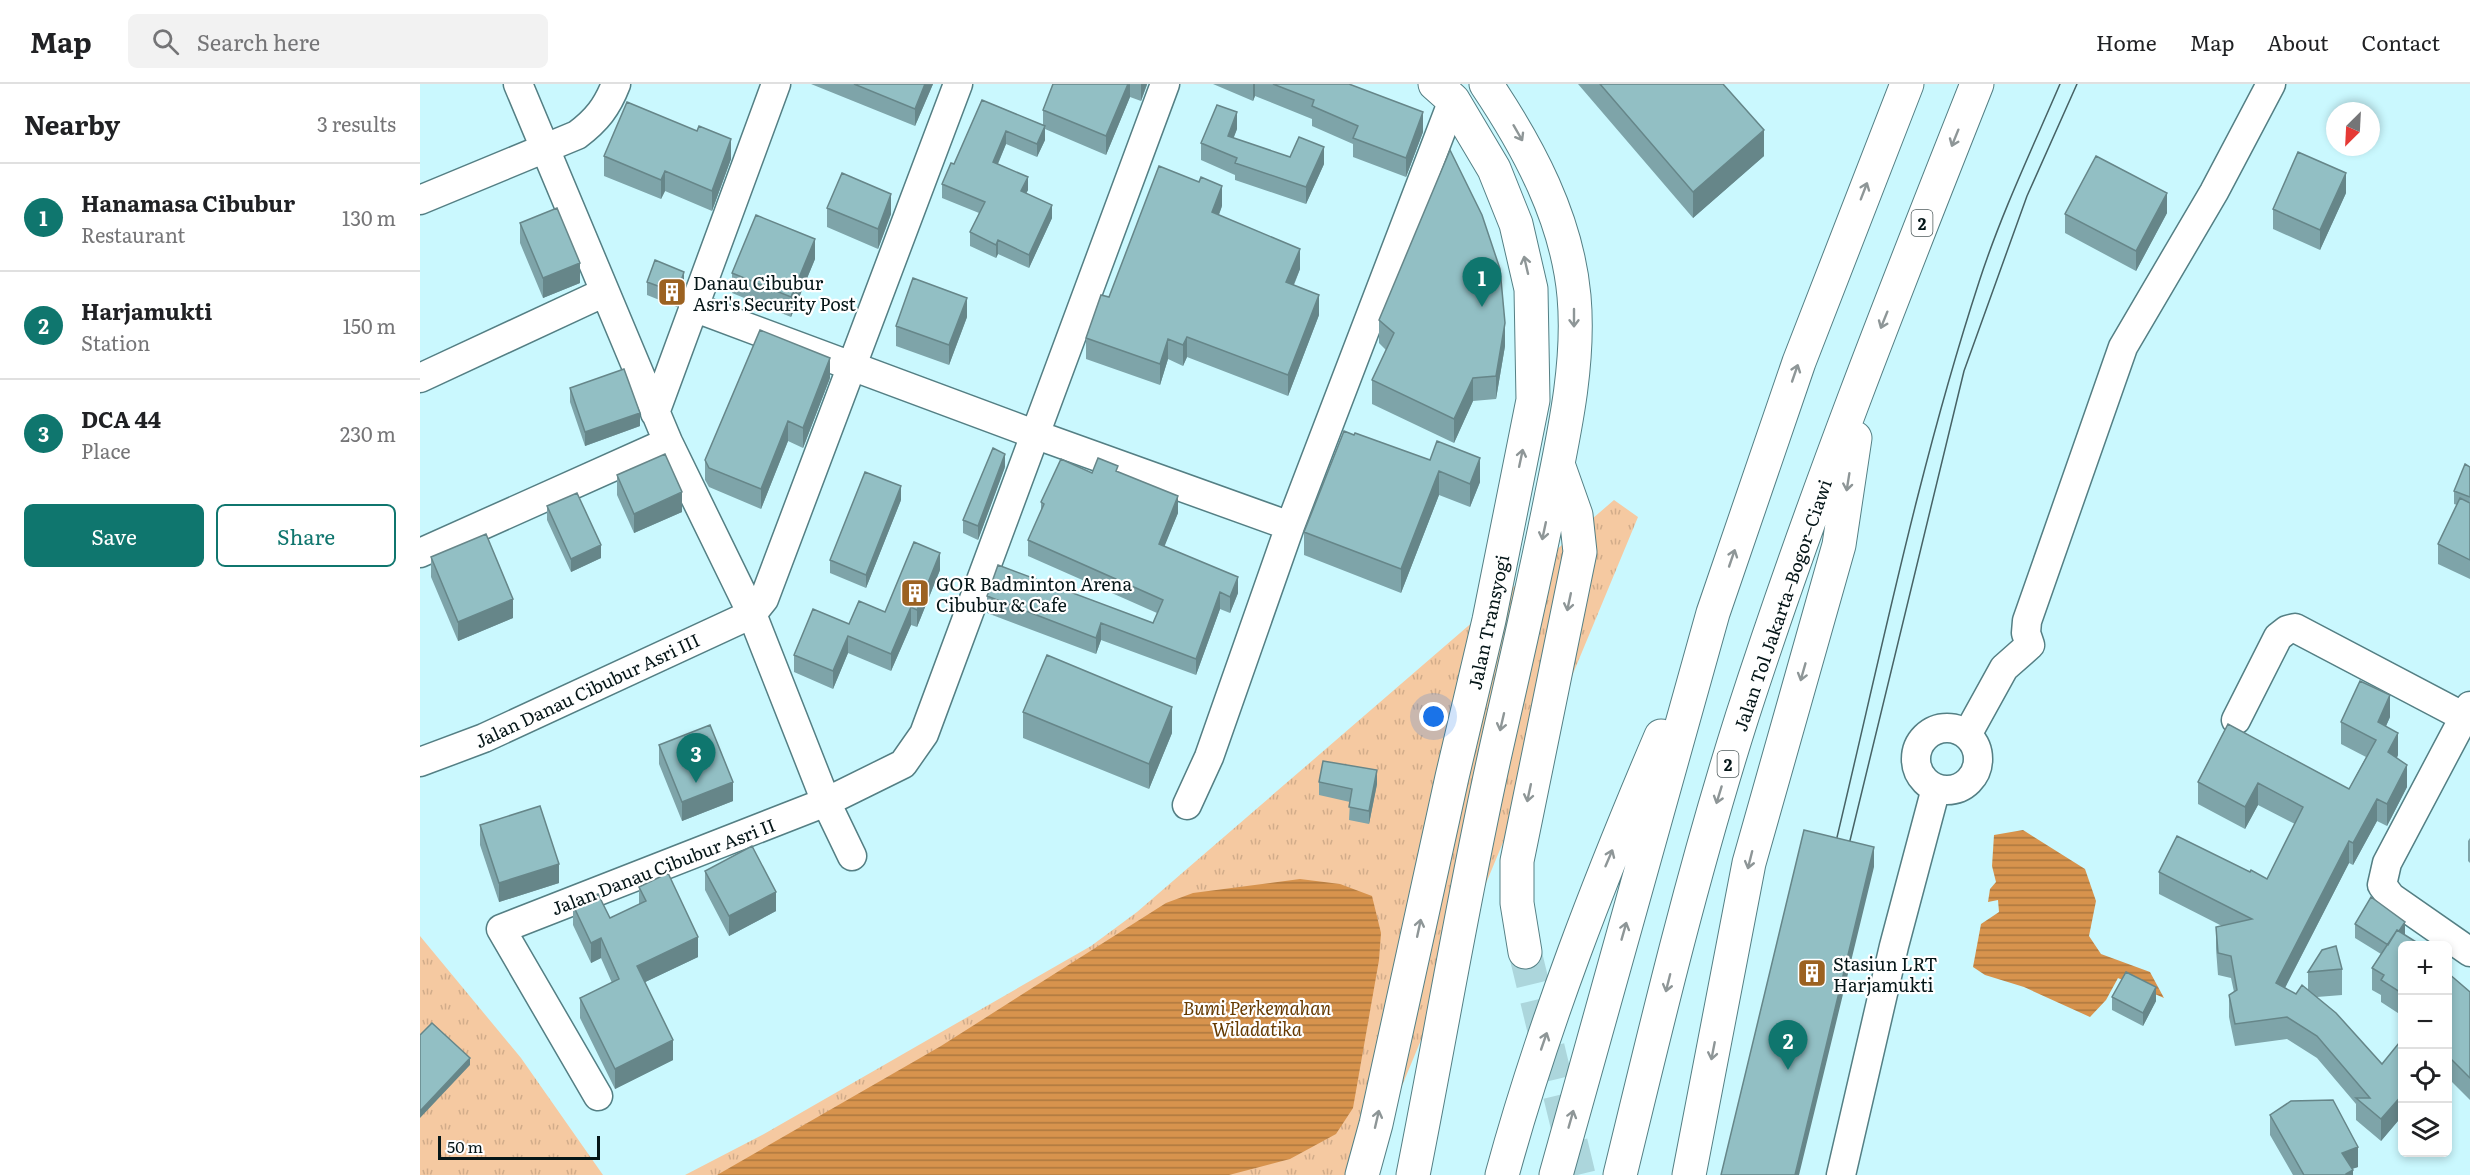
<!DOCTYPE html>
<meta charset="utf-8">
<style>
:root{--surface:#fff;--page:#f2f2f2;--text:#202124;--muted:#757577;--line:#e0e0e0;--accent:#0f766e}
body{margin:0;font-family:Literata,serif;background:var(--page);color:var(--text)}
.controls{position:absolute;right:18px;bottom:18px;display:grid;overflow:hidden;border-radius:9px;box-shadow:0 3px 9px #0003}
.controls button{width:54px;height:54px;display:grid;place-items:center;padding:0;border:0;border-bottom:2px solid var(--line);background:var(--surface);color:var(--text);font:30px sans-serif}
.compass{position:absolute;left:1906px;top:18px;width:54px;height:54px;border-radius:50%;background:var(--surface);box-shadow:0 3px 9px #0003;rotate:204deg}
.scale{position:absolute;left:18px;bottom:15px;width:162px;box-sizing:border-box;padding-left:6px;border:3px solid #051618;border-top:0;font-size:16px;line-height:21px;white-space:nowrap;color:#051618;-webkit-text-stroke:4px #fff;paint-order:stroke}
.you{position:absolute;left:1014px;top:633px;width:21px;height:21px;margin:-15px;border:4px solid #fff;border-radius:50%;background:#1a73e8;box-shadow:0 0 0 9px #1a73e833}
.badge{display:grid;place-items:center;width:39px;height:39px;border-radius:50%;background:var(--accent);color:#fff;font-size:20px;font-weight:700}
.pin{position:absolute;translate:-50% -50px;filter:drop-shadow(0 2px 3px #0008)}
.pin::after{content:'';position:absolute;top:32px;width:21px;height:18px;background:inherit;clip-path:polygon(0 0,100% 0,50% 100%)}
.list{margin:0;padding:0;list-style:none}
h2{display:flex;justify-content:space-between;align-items:center;height:78px;margin:0;padding:0 24px;font-size:26px}
h2 small{font-size:20px;font-weight:400;color:var(--muted)}
.list li{display:grid;grid-template-columns:39px 1fr auto;gap:18px;align-items:center;box-sizing:border-box;height:108px;padding:0 24px;border-top:2px solid var(--line)}
.list b{display:block;font-size:22px;white-space:nowrap}
.list p{margin:0;font-size:20px;white-space:nowrap;color:var(--muted)}
.list em{font-size:20px;font-style:normal;color:var(--muted)}
.actions{display:flex;gap:12px;padding:18px 24px}
.actions a{flex:1;padding:14px 0;border:2px solid var(--accent);border-radius:9px;text-align:center;font-size:21px;color:var(--accent)}
.actions .main{background:var(--accent);color:#fff}
.icon{flex:none;width:33px;height:33px;fill:none;stroke:currentColor;stroke-width:2;stroke-linecap:round;stroke-linejoin:round}
.map{position:relative;flex:none;width:2050px;height:1091px;overflow:hidden}
header{display:flex;align-items:center;gap:36px;box-sizing:border-box;height:84px;padding:0 30px;background:var(--surface);border-bottom:2px solid var(--line)}
header strong{font-size:28px}
nav{display:flex;gap:33px;margin-inline-start:auto;font-size:21px}
.search{width:420px;height:54px;background:var(--page);display:flex;align-items:center;gap:15px;box-sizing:border-box;padding:0 21px;border-radius:9px;color:var(--muted);font-size:22px}
main{display:flex}
aside{flex:1;background:var(--surface)}
.map>svg:first-child{display:block}
.park{fill:url(#park-tufts)}
.water{fill:url(#water-rules)}
.lines{fill:none;stroke-linecap:round;stroke-linejoin:round}
.highway-tunnel{stroke:#acd6dc;stroke-width:33;stroke-dasharray:33 16;stroke-linecap:butt}
.minor-casing{stroke:#547f84;stroke-width:31}
.highway-casing{stroke:#547f84;stroke-width:35}
.minor{stroke:#fff;stroke-width:28}
.highway{stroke:#fff;stroke-width:33}
.tram{stroke:#476265;stroke-width:1.5}
.wall{fill:#7ea4a9}
.shaded-wall{fill:#668689}
.building{fill:#92bfc4;stroke:#668689;stroke-width:1.5}
.oneway{stroke:#8e9697}
.labels{text-anchor:middle;dominant-baseline:central;stroke-width:4.5;stroke-linejoin:round;paint-order:stroke}
.shield{fill:#fff;stroke:#505c5d;stroke-width:1.5}
.shield-label{font-size:16px;font-weight:bold;fill:#051618}
.poi-label{font-size:18px;fill:#051618;stroke:#fff;text-anchor:start}
.street-label{font-size:18px;fill:#051618;stroke:#fff}
.park-label{font-size:18px;font-style:italic;fill:#653900;stroke:#fff}
</style>
<header>
<strong>Map</strong>
<div class="search"><svg class="icon" aria-label="search" viewBox="0 0 24 24"><circle cx="10" cy="10" r="6"/><path d="M15 15l6 6"/></svg>Search here</div>
<nav><a>Home</a><a>Map</a><a>About</a><a>Contact</a></nav>
</header>
<main>
<aside>
<h2>Nearby<small>3 results</small></h2>
<ul class="list">
<li><span class="badge">1</span><div><b>Hanamasa Cibubur</b><p>Restaurant</p></div><em>130 m</em></li>
<li><span class="badge">2</span><div><b>Harjamukti</b><p>Station</p></div><em>150 m</em></li>
<li><span class="badge">3</span><div><b>DCA 44</b><p>Place</p></div><em>230 m</em></li>
</ul>
<div class="actions"><a class="main">Save</a><a>Share</a></div>
</aside>
<div class="map">
<svg width="2050" height="1091" viewBox="0 0 2050 1091">
<defs>
<pattern id="park-tufts" width="24" height="20" patternUnits="userSpaceOnUse" patternTransform="scale(1.5)"><rect width="24" height="20" fill="#f5c9a1"/><path d="M3 7l-1-3M5 7V3M7 7l1-3M15 17l-1-3M17 17v-4M19 17l1-3" fill="none" stroke="#d1ac8a"/></pattern>
<pattern id="water-rules" width="6" height="5" patternUnits="userSpaceOnUse" patternTransform="scale(1.5)"><rect width="6" height="5" fill="#d7934d"/><path d="M0 2.5h6" fill="none" stroke="#ac773f"/></pattern>
</defs>
<rect width="100%" height="100%" fill="#caf8fe"/>
<path class="park" d="M1194,416L1218,433L945,1091H265L344,1050L671,862L717,828Z
M0,852L101,974L183,1091H0Z"/>
<path class="water" d="M1603,746L1665,785L1676,817L1669,852L1681,870L1730,888L1744,914L1698,894L1686,916L1670,933L1604,903L1565,891L1553,883L1561,840L1579,828L1578,816L1568,818L1570,805L1576,798L1572,782L1574,751Z
M880,795L920,800L952,812L961,849L959,876L933,1024L916,1050L870,1075L809,1091H297L521,962L746,819L773,809Z"/>
<g class="lines">
<path class="highway-tunnel" d="M1105,868L1159,1091"/>
<g class="minor-casing">
<path id="minor" d="M98,0L248,358L332,530L406,718L432,772
M0,116L157,51C177,36 187,23 196,0
M273,223L614,350L870,442
M0,294L185,208
M235,329L356,0
M0,469L248,358
M2050,622L1967,779L1962,801L1971,813L2050,868
M1816,636L1858,553L1867,546L1875,544L2050,636
M1496 675a31 31 0 1 1 62 0a31 31 0 1 1-62 0Z
M1547,651L1584,584L1610,561L1606,549L1607,537L1703,263L1794,108L1851,0
M0,678L64,654L332,530L344,515L538,0
M767,721L789,673L870,442L1033,16
M178,1012L81,845L406,718L483,680L504,650L745,0
M1421,1091L1474,862L1516,704"/>
</g>
<g class="highway-casing">
<path id="highway" d="M1105,868L1097,819V777L1160,468L1156,431L1138,380
M942,1091L956,1040L1032,693L1069,536L1113,316L1111,205L1096,140L1074,85L1033,16L1015,0
M993,1091C1022,945 1046,797 1079,652C1097,573 1115,494 1131,414C1144,350 1160,279 1154,212C1147,135 1109,64 1066,0
M1082,1091C1123,941 1180,795 1241,652
M1136,1091L1293,529L1379,278L1487,0
M1200,1091C1237,938 1274,784 1322,633C1391,419 1474,209 1557,0
M1269,1091L1329,779L1419,461L1435,354"/>
</g>
<use href="#minor" class="minor"/>
<use href="#highway" class="highway"/>
<path class="tram" d="M1413,770C1459,579 1498,385 1559,198C1581,130 1612,65 1640,0
M1426,773L1544,287L1607,112L1657,0"/>
</g>
<path class="wall" d="M391,0H513L495,42Z
M633,0H727V1L721,17L710,13L686,71L625,45V56L617,73L586,60L578,80L608,106L606,109L632,134L609,184L578,170L576,174L550,162V148L559,129L522,114V100L534,80L562,16L623,41V26Z
M793,0H929L1003,48L986,93L933,73V60L892,42V35L835,12L833,17Z
M1158,0H1303L1344,72L1273,134Z
M817,45L813,54L870,73L904,80L886,120L815,96V91L781,76V59Z
M277,47L311,75L292,127L245,107L241,115L184,92V72Z
M1926,109L1900,166L1853,145V125Z
M802,122L799,131L880,185L874,201L899,231L868,312L767,273L763,282L748,275L740,301L666,275V254L689,213Z
M407,124L471,130L458,165L407,143Z
M1747,129L1716,187L1645,149V130Z
M100,139L160,199L123,214L100,159Z
M395,175L371,233L312,209V189Z
M227,198L264,201L257,223L227,211Z
M547,233L529,281L476,262V242Z
M959,236L1085,262L1076,315L1053,317L1034,359L952,320V296L966,266L959,259Z
M410,294L383,364L368,357L341,425L289,403L285,396V376Z
M150,304L220,342L165,362L150,318Z
M1010,376L1060,398L1050,423L1019,411L981,509L884,471V448Z
M585,383L558,456L543,449V436Z
M2050,383V495L2018,480V460L2037,421L2034,420V407Z
M698,388L758,429L744,462L818,509L810,529L800,525L776,591L681,556L676,570L567,529V512L733,539L737,529L608,472V456L621,428V418L672,389Z
M197,391L262,428L214,449L197,411Z
M481,416L446,504L410,489V476Z
M127,422L181,474L151,488L127,436Z
M11,473L93,534L38,557L11,493Z
M520,486L497,543L491,541L471,587L428,569L413,605L374,588V571L429,540L465,528Z
M603,628L752,649L729,705L603,654Z
M1970,633L1966,642L1978,671L1977,674L1987,703L1967,742L1957,737L1933,781L1929,779L1865,904L1876,910L1888,905V888L1922,885V911L1897,913L1962,980L1981,956L1980,955V933L1981,931L1961,918V911L1952,906V884L1961,870L1935,854V840L1983,861V1031L1961,1057L1936,1036V1020L1897,974L1867,955L1815,962L1809,933V911L1814,908L1811,894L1798,891L1796,865V843L1802,842L1739,810V788H1830L1847,795L1875,740L1838,721L1825,745L1778,720V698L1808,640L1929,705L1946,673L1921,660V638Z
M239,661L313,717L262,737L239,680Z
M899,698L957,700L949,740L929,736L930,718L899,711Z
M60,741L139,799L79,818L60,761Z
M2050,754V779L2048,777V757Z
M285,787L356,827L309,852L285,806Z
M219,803L278,873L225,898L253,976L195,1005L160,934V914L192,899L181,874L171,879L153,841V821L190,834L219,821Z
M2028,889L2050,908V1016L2028,994Z
M1692,913L1736,917L1723,942L1692,926Z
M1850,1031L1938,1083L1932,1085L1933,1091H1873L1850,1051Z"/>
<path class="shaded-wall" d="M505,0H513L495,42V25Z
M708,0H710V13L686,71V52Z
M721,0H727L721,17Z
M833,0H835V12L833,17Z
M817,28V45L808,69V52Z
M1003,28V48L986,93V74Z
M625,42V56L617,73V60Z
M1344,46V72L1273,134V108Z
M586,47V60L573,91V78Z
M311,55V75L292,127V107Z
M904,63V80L886,120V103Z
M245,87V107L241,115V96Z
M1926,89V109L1900,166V146Z
M608,93V106L601,120V107Z
M802,102V122L792,148V128Z
M1747,109V129L1716,187V167Z
M471,110V130L458,165V145Z
M632,121V134L609,184V171Z
M395,155V175L371,233V213Z
M578,156V170L576,174V161Z
M880,165V185L866,219V198Z
M160,179V199L123,214V194Z
M264,188V201L257,223V209Z
M899,211V231L868,312V291Z
M547,214V233L529,281V261Z
M1085,239V262L1076,315V292Z
M767,253V273L763,282V261Z
M748,255V275L740,301V280Z
M410,274V294L383,364V344Z
M1053,294V317L1034,359V335Z
M220,329V342L165,362V348Z
M368,337V357L341,425V405Z
M585,370V383L558,456V442Z
M1060,374V398L1050,423V400Z
M1019,387V411L981,509V485Z
M481,402V416L446,504V491Z
M262,408V428L214,449V430Z
M758,412V429L739,476V460Z
M181,461V474L151,488V475Z
M520,469V486L497,543V526Z
M818,493V509L810,529V513Z
M800,508V525L776,591V575Z
M93,515V534L38,557V538Z
M491,523V541L471,587V570Z
M681,539V556L676,570V554Z
M428,552V569L413,605V587Z
M1970,611V633L1958,660V638Z
M752,623V649L729,705V680Z
M1978,649V671L1968,690V668Z
M1987,681V703L1967,742V720Z
M957,686V700L949,740V727Z
M313,698V717L262,737V718Z
M1838,699V721L1825,745V723Z
M1957,715V737L1933,781V759Z
M1929,757V779L1856,921V899Z
M1454,763V783L1379,1091H1375Z
M139,780V799L79,818V799Z
M356,808V827L309,852V832Z
M1985,838V851L1969,862Z
M278,853V873L217,902V882Z
M181,854V874L171,879V859Z
M1736,903V917L1723,942V929Z
M253,956V976L195,1005V985Z
M50,974V981L0,1034V1027Z
M1983,1010V1031L1961,1057V1035Z
M1938,1063V1083L1922,1088V1069Z
M1933,1086V1091H1926V1090Z"/>
<path class="building" d="M434,0H505L495,25Z
M633,0H708L686,52L623,26Z
M853,0H929L1003,28L986,74L933,54L938,42L892,22L894,16Z
M1180,0H1303L1344,46L1273,108Z
M562,16L625,42L617,60L586,47L573,78L608,93L601,107L632,121L609,171L578,156L576,161L550,148L565,118L522,100L531,79L534,80Z
M207,18L277,47L279,42L311,55L292,107L245,87L241,96L184,72Z
M797,21L817,28L808,52L870,73L879,53L904,63L886,103L815,79L817,74L781,59Z
M1030,66L1062,131L1080,185L1085,239L1076,292L1053,294L1034,335L952,296L974,249L959,236Z
M1878,68L1926,89L1900,146L1853,125Z
M1676,72L1747,109L1716,167L1645,130Z
M739,82L779,98L781,93L802,102L792,128L880,165L866,198L899,211L868,291L767,253L763,261L748,255L740,280L666,254L681,211L689,213Z
M422,89L471,110L458,145L407,124Z
M137,124L160,179L123,194L100,139Z
M336,131L395,155L371,213L312,189Z
M235,176L264,188L257,209L227,198Z
M493,194L547,214L529,261L476,242Z
M340,246L410,274L383,344L368,337L341,405L289,384L285,376Z
M204,285L220,329L165,348L150,304Z
M924,347L934,351L935,349L1010,376L1017,357L1060,374L1050,400L1019,387L981,485L884,448Z
M573,364L585,370L558,442L543,436Z
M245,370L262,408L214,430L197,391Z
M678,374L698,382L696,387L758,412L739,460L818,493L810,513L800,508L776,575L681,539L676,554L567,512L578,481L733,539L743,516L608,456L624,420L621,418L641,375L672,389Z
M2045,380L2050,383V413L2034,407Z
M445,388L481,402L446,491L410,476Z
M157,409L181,461L151,475L127,422Z
M2040,414L2050,419V476L2018,460Z
M66,450L93,515L38,538L11,473Z
M494,458L520,469L497,526L491,523L471,570L428,552L413,587L374,571L393,525L429,540L439,517L465,528Z
M627,571L752,623L729,680L603,628Z
M1940,597L1970,611L1958,638L1978,649L1968,668L1987,681L1967,720L1957,715L1933,759L1929,757L1856,899L1876,910L1882,901L1916,929L1962,980L1983,954V1010L1961,1035L1936,1014H1950L1897,952L1867,933L1815,940L1809,911L1817,906L1811,872L1798,869L1796,843L1832,835L1739,788L1757,752L1830,788L1831,786L1847,795L1883,723L1838,699L1825,723L1778,698L1808,640L1929,705L1956,656L1921,638Z
M290,641L313,698L262,718L239,661Z
M903,677L957,686L949,727L929,723L932,705L899,698Z
M120,722L139,780L79,799L60,741Z
M1384,746L1454,763L1375,1091H1301Z
M332,762L356,808L309,832L285,787Z
M248,789L278,853L217,882L253,956L195,985L160,914L199,895L181,854L171,859L153,821L178,810L190,834L226,817L219,803Z
M1951,813L1985,838L1979,847L1977,846L1968,861L1935,840Z
M1977,846L2001,861H1983V910L1961,896L1964,891L1952,884Z
M1916,862L1922,885L1888,888L1902,866Z
M1706,888L1736,903L1723,929L1692,913Z
M2028,889L2050,908V994L2028,972Z
M12,939L50,974L0,1027V951Z
M1913,1016L1938,1063L1922,1069L1933,1086L1926,1090V1091H1884L1850,1031L1871,1017Z"/>
<defs><path id="oneway-shaft" d="M-6 0H5M1.5-3L5.5 0L1.5 3" fill="none" stroke-width="1.6" stroke-linecap="round" stroke-linejoin="round" transform="scale(1.5)"/></defs>
<g class="oneway">
<use href="#oneway-shaft" transform="translate(1098 49) rotate(60)"/>
<use href="#oneway-shaft" transform="translate(1535 54) rotate(112)"/>
<use href="#oneway-shaft" transform="translate(1444 107) rotate(-69)"/>
<use href="#oneway-shaft" transform="translate(1106 181) rotate(-103)"/>
<use href="#oneway-shaft" transform="translate(1154 234) rotate(90)"/>
<use href="#oneway-shaft" transform="translate(1464 236) rotate(112)"/>
<use href="#oneway-shaft" transform="translate(1375 289) rotate(-71)"/>
<use href="#oneway-shaft" transform="translate(1101 374) rotate(-78)"/>
<use href="#oneway-shaft" transform="translate(1428 398) rotate(99)"/>
<use href="#oneway-shaft" transform="translate(1124 447) rotate(102)"/>
<use href="#oneway-shaft" transform="translate(1312 474) rotate(-71)"/>
<use href="#oneway-shaft" transform="translate(1149 518) rotate(102)"/>
<use href="#oneway-shaft" transform="translate(1383 588) rotate(106)"/>
<use href="#oneway-shaft" transform="translate(1082 638) rotate(103)"/>
<use href="#oneway-shaft" transform="translate(1109 709) rotate(102)"/>
<use href="#oneway-shaft" transform="translate(1299 711) rotate(107)"/>
<use href="#oneway-shaft" transform="translate(1189 774) rotate(-67)"/>
<use href="#oneway-shaft" transform="translate(1330 776) rotate(104)"/>
<use href="#oneway-shaft" transform="translate(999 844) rotate(-78)"/>
<use href="#oneway-shaft" transform="translate(1204 847) rotate(-74)"/>
<use href="#oneway-shaft" transform="translate(1248 899) rotate(104)"/>
<use href="#oneway-shaft" transform="translate(1124 957) rotate(-71)"/>
<use href="#oneway-shaft" transform="translate(1293 967) rotate(101)"/>
<use href="#oneway-shaft" transform="translate(957 1035) rotate(-77)"/>
<use href="#oneway-shaft" transform="translate(1151 1035) rotate(-74)"/>
</g>
<defs>
<g id="building-square" transform="scale(1.5)"><rect x="-9" y="-9" width="18" height="18" rx="4" fill="#9c6221" stroke="#fff"/><path d="M-4-6H4V6H1V3H-1V6H-4ZM-2.5-4.3h1.7v1.8h-1.7ZM.8-4.3h1.7v1.8H.8ZM-2.5-1h1.7V.8h-1.7ZM.8-1h1.7V.8H.8Z" fill="#fff"/></g>
</defs>
<g fill-rule="evenodd">
<use href="#building-square" x="252" y="208"/>
<use href="#building-square" x="495" y="509"/>
<use href="#building-square" x="1392" y="889"/>
</g>
<g class="labels">
<g class="shield">
<rect x="1491.5" y="126" width="21" height="26" rx="4.5"/>
<rect x="1297.5" y="667" width="21" height="26" rx="4.5"/>
</g>
<g class="shield-label">
<text x="1502" y="139">2</text>
<text x="1308" y="680">2</text>
</g>
<g class="poi-label">
<text x="273" y="198">Danau Cibubur<tspan x="273" dy="21">Asri's Security Post</tspan></text>
<text x="516" y="499">GOR Badminton Arena<tspan x="516" dy="21">Cibubur &amp; Cafe</tspan></text>
<text x="1413" y="879">Stasiun LRT<tspan x="1413" dy="21">Harjamukti</tspan></text>
</g>
<g class="street-label">
<text transform="translate(1362 521) rotate(-71)">Jalan Tol Jakarta–Bogor–Ciawi</text>
<text transform="translate(1068 538) rotate(-78)">Jalan Transyogi</text>
<text transform="translate(167 606) rotate(-25)">Jalan Danau Cibubur Asri III</text>
<text transform="translate(243 782) rotate(-21)">Jalan Danau Cibubur Asri II</text>
</g>
<g class="park-label">
<text x="837" y="923">Bumi Perkemahan<tspan x="837" dy="21">Wiladatika</tspan></text>
</g>
</g>
</svg>
<div class="controls">
<button>+</button>
<button>−</button>
<button><svg class="icon" aria-label="locate" viewBox="0 0 24 24"><circle cx="12" cy="12" r="6"/><path d="M12 2v4M12 18v4M2 12h4M18 12h4"/></svg></button>
<button><svg class="icon" aria-label="layers" viewBox="0 0 24 24"><path d="M12 4l9 5-9 5-9-5zM3 14l9 5 9-5"/></svg></button>
</div>
<svg class="compass" viewBox="-18 -18 36 36"><path d="M0-13l5 13h-10z" fill="#e53935"/><path d="M0 13l5-13h-10z" fill="#757577"/></svg>
<div class="scale">50 m</div>
<div class="you"></div>
<div class="pin badge" style="left:1062px;top:223px">1</div>
<div class="pin badge" style="left:1368px;top:986px">2</div>
<div class="pin badge" style="left:276px;top:699px">3</div>
</div>
</main>
